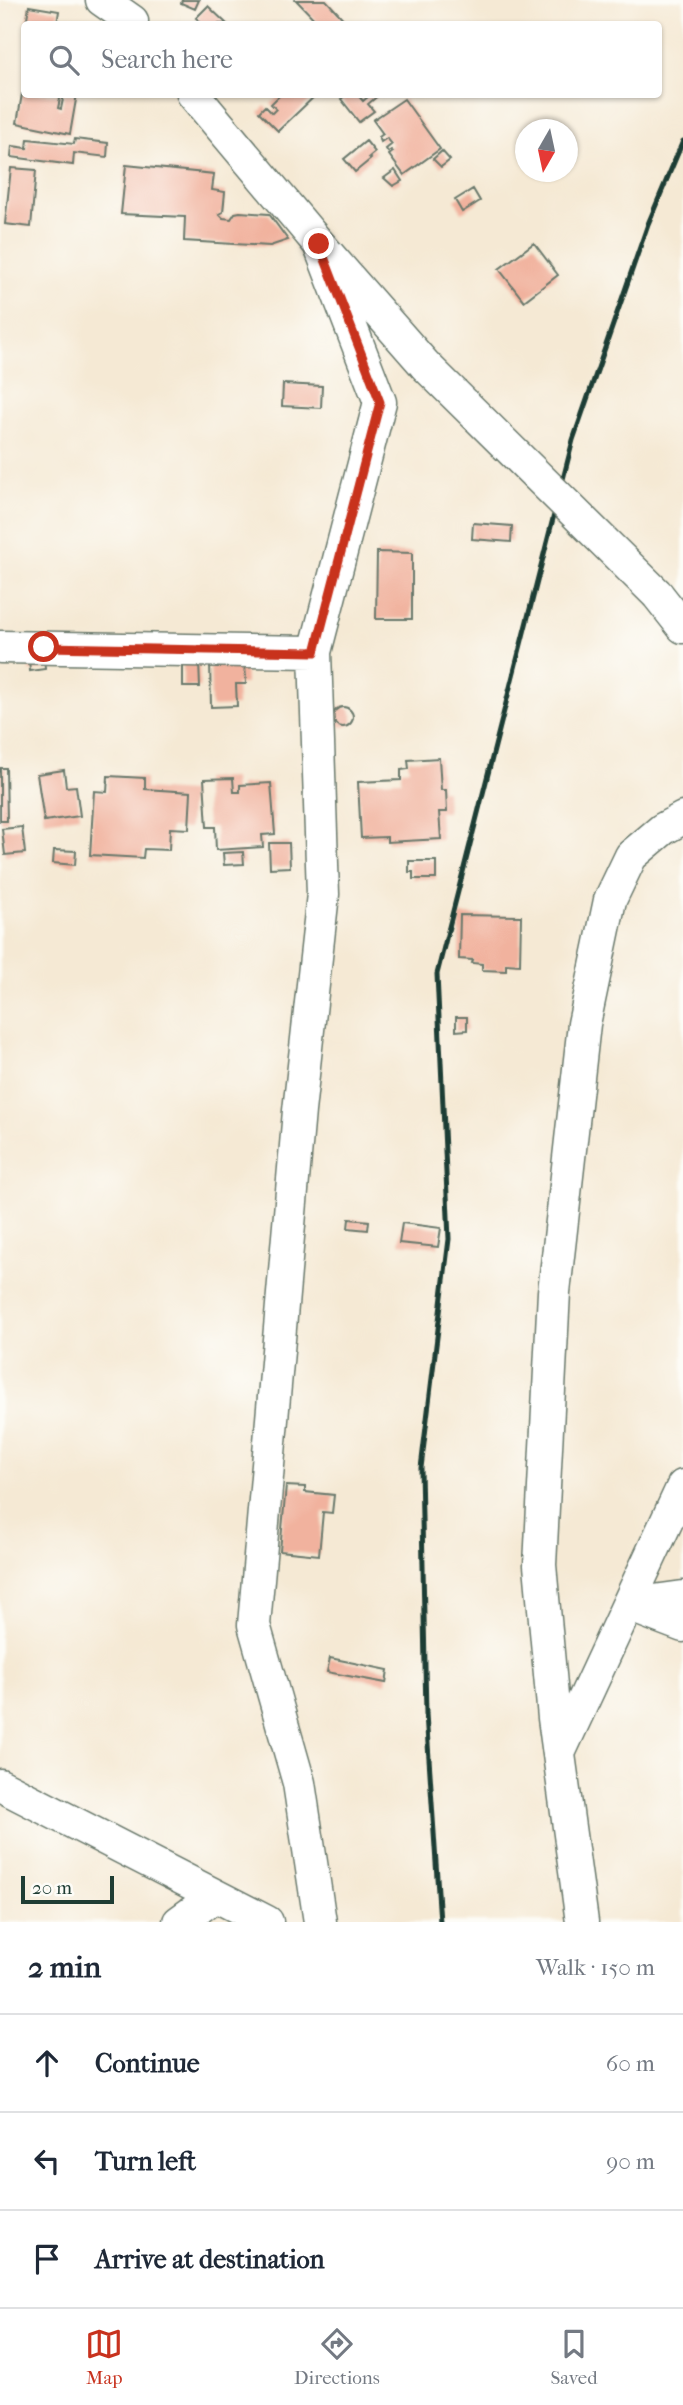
<!DOCTYPE html>
<meta charset="utf-8">
<style>
:root{--surface:#fff;--page:#f2f2f3;--text:#1f2937;--muted:#747a83;--line:#e0e1e3;--accent:#c8321e}
body{margin:0;font-family:"IM FELL French Canon",serif;background:var(--page);color:var(--text)}
.compass{position:absolute;left:515px;top:119px;width:63px;height:63px;border-radius:50%;background:var(--surface);box-shadow:0 2px 5px #0004;rotate:189deg}
.scale{position:absolute;left:21px;bottom:18px;width:93px;box-sizing:border-box;padding-left:7px;border:4px solid #1f3d34;border-top:0;font-size:19px;line-height:24px;white-space:nowrap;color:#1f3d34;-webkit-text-stroke:5px #fdfcf7;paint-order:stroke}
.stop{position:absolute;width:21px;height:21px;margin:-16px;border:5px solid #c8321e;border-radius:50%;background:#fff}
.stop.end{background:#c8321e;border-color:#fff;box-shadow:0 2px 7px #0008}
.list{margin:0;padding:0;list-style:none}
h2{display:flex;justify-content:space-between;align-items:center;height:91px;margin:0;padding:0 28px;font-size:30px}
h2 small{font-size:23px;font-weight:400;color:var(--muted)}
.list li{display:grid;grid-template-columns:46px 1fr auto;gap:21px;align-items:center;box-sizing:border-box;height:98px;padding:0 28px;border-top:2px solid var(--line)}
.list b{display:block;font-size:26px;white-space:nowrap}
.list em{font-size:23px;font-style:normal;color:var(--muted)}
.icon{flex:none;width:38px;height:38px;fill:none;stroke:currentColor;stroke-width:2;stroke-linecap:round;stroke-linejoin:round}
.map{position:relative;flex:none;width:683px;height:1922px;overflow:hidden}
.search{position:absolute;background:var(--surface);box-shadow:0 2px 5px #0004;left:21px;right:21px;top:21px;height:77px;display:flex;align-items:center;gap:18px;box-sizing:border-box;padding:0 24px;border-radius:7px;color:var(--muted);font-size:26px}
.sheet{height:385px;background:var(--surface)}
nav{display:flex;justify-content:space-around;align-items:center;box-sizing:border-box;height:98px;border-top:2px solid var(--line);background:var(--surface);font-size:19px;color:var(--muted)}
nav a{display:grid;justify-items:center;gap:4px}
nav .on{color:var(--accent)}
.map>svg:first-child{display:block}
.building{fill:#f1b29e}
.lines{fill:none;stroke-linecap:round;stroke-linejoin:round}
.street-casing{stroke:#6a796c;stroke-width:35}
.street{stroke:#fff;stroke-width:32}
.rail{stroke:#1f3d34;stroke-width:5}
.street-bridge-casing{stroke:#6a796c;stroke-width:35;stroke-linecap:butt}
.street-bridge{stroke:#fff;stroke-width:32}
.route{stroke:#c8321e;stroke-width:9}
</style>
<div class="map">
<svg width="683" height="1922" viewBox="0 0 683 1922">
<rect width="100%" height="100%" fill="#fdfcf7"/>
<filter id="ink" filterUnits="userSpaceOnUse"><feTurbulence type="fractalNoise" baseFrequency=".0143" numOctaves="2"/><feDisplacementMap in="SourceGraphic" scale="14" xChannelSelector="R" yChannelSelector="G"/><feConvolveMatrix kernelMatrix="1 2 1 2 8 2 1 2 1" color-interpolation-filters="sRGB"/></filter>
<filter id="wash" filterUnits="userSpaceOnUse"><feTurbulence type="fractalNoise" baseFrequency=".00686" numOctaves="4" result="noise"/><feDisplacementMap in="SourceGraphic" scale="28" xChannelSelector="R" yChannelSelector="G"/><feGaussianBlur stdDeviation="1.57" result="paint"/><feColorMatrix in="noise" values="0 0 0 0 0 0 0 0 0 0 0 0 0 0 0 0 0 1.4 0 .05"/><feComposite in="paint" operator="in"/></filter>
<g filter="url(#wash)">
<rect width="100%" height="100%" fill="#f5e9d4"/>
<g id="blocks">
<path class="building" d="M182,0H199L195,9L181,3Z
M296,0H326L348,24H319Z
M29,6L59,11L57,24H26Z
M208,6L227,24H203L196,18Z
M22,94H61L58,108L61,109L64,94H77L70,134L17,123Z
M281,94H317L278,131L259,112L265,106L272,113L276,109L271,104Z
M347,94H357L363,101L369,96L367,94H380L368,104L374,111L359,122L341,99Z
M404,99L440,149L404,175L389,155L393,152L391,150L388,152L386,149L392,144L387,138L381,142L379,137L383,134L373,120Z
M28,139L74,144L75,139L108,143L107,157L74,153L73,165L11,157L12,146L27,148Z
M366,141L375,152L369,157L371,159L355,172L344,159Z
M442,151L450,160L441,167L433,159Z
M126,165L214,174L212,190L225,192L223,212L219,214L223,218L231,219L235,213L240,212L269,214L288,240L270,246L184,241L185,217L121,214Z
M11,168L36,170L31,227L5,224Z
M395,170L402,181L393,186L384,178Z
M473,189L480,201L462,212L455,200Z
M534,243L558,275L524,301L499,269Z
M283,384L322,386L321,408L282,406Z
M473,523L512,526L511,542L472,539Z
M377,552L412,553V619H376Z
M44,658L45,669L30,671L29,659Z
M245,659L246,684H236L237,706L211,707L210,661Z
M199,662L200,687H183V663Z
M333 717a10 10 0 1 1 20 0a10 10 0 1 1-20 0Z
M439,758L441,790H446L447,812H439L441,839L387,842V837L361,838L358,782L401,780V770L409,769L408,760Z
M0,768H6L7,821H0Z
M64,770L66,787L76,786L80,816L44,821L37,774Z
M108,776L145,778V789L191,792L189,829L170,828L169,850L144,849L143,858L90,855L94,791L107,792Z
M233,778L234,792H240V785L271,783L275,834L262,835L263,847L216,850L215,827H207L204,779Z
M22,827L25,853L5,855L2,829Z
M269,843H289L290,867L270,868Z
M54,850L76,851L75,865L53,863Z
M243,852L244,864L224,865L223,853Z
M409,861H436V879H413V872H409Z
M460,915L521,916L520,965L506,964V971L482,970V964L472,963L473,960L459,959Z
M456,1017H467V1030L456,1031Z
M349,1219L369,1221L368,1230L348,1228Z
M402,1223L441,1228L438,1247L399,1243Z
M286,1486L305,1487V1492L334,1495L332,1513L323,1512L319,1555L280,1551Z
M330,1658L388,1670L386,1683L327,1672Z"/>
</g>
</g>
<g filter="url(#ink)">
<use href="#blocks" fill-opacity="0" stroke="#6a796c" stroke-width="2"/>
<g class="lines">
<g class="street-casing">
<path id="street" d="M102,0L132,21
M193,94L319,244L426,366
M657,594L683,627
M0,647L315,652L380,402L319,244
M315,652L323,894L299,1111L254,1625L299,1783L320,1922
M632,1604L683,1597
M628,1605L683,1626
M559,1753L683,1486
M0,1785L267,1922
M179,1922L215,1896
M582,1922L554,1718L540,1565L554,1292L584,1024L610,900L631,856L663,829L683,818"/>
</g>
<use href="#street" class="street"/>
<path class="rail" d="M440,1922L426,1714L421,1468L449,1239L437,974L573,440L648,224L683,141"/>
<g class="street-bridge-casing">
<path id="street-bridge" d="M426,366L657,594"/>
</g>
<use href="#street-bridge" class="street-bridge"/>
</g>
</g>
<g class="lines" filter="url(#ink)">
<path class="route" d="M44,647L315,652L380,402L319,244"/>
</g>
</svg>
<svg class="compass" viewBox="-18 -18 36 36"><path d="M0-13l5 13h-10z" fill="#e53935"/><path d="M0 13l5-13h-10z" fill="#747a83"/></svg>
<div class="scale">20 m</div>
<div class="stop" style="left:44px;top:647px"></div>
<div class="stop end" style="left:319px;top:244px"></div>
<div class="search"><svg class="icon" aria-label="search" viewBox="0 0 24 24"><circle cx="10" cy="10" r="6"/><path d="M15 15l6 6"/></svg>Search here</div>
</div>
<section class="sheet">
<h2>2 min<small>Walk · 150 m</small></h2>
<ul class="list">
<li><svg class="icon" aria-label="ahead" viewBox="0 0 24 24"><path d="M12 20V5M6 11l6-6 6 6"/></svg><div><b>Continue</b></div><em>60 m</em></li>
<li><svg class="icon" aria-label="left" viewBox="0 0 24 24"><path d="M17 20v-9H6M10 6l-5 5 5 5"/></svg><div><b>Turn left</b></div><em>90 m</em></li>
<li><svg class="icon" aria-label="arrive" viewBox="0 0 24 24"><path d="M6 21V4h12l-3 4 3 4H6"/></svg><div><b>Arrive at destination</b></div></li>
</ul>
</section>
<nav>
<a class="on"><svg class="icon" aria-label="map" viewBox="0 0 24 24"><path d="M3 6l6-2 6 2 6-2v14l-6 2-6-2-6 2zM9 4v14M15 6v14"/></svg>Map</a>
<a><svg class="icon" aria-label="directions" viewBox="0 0 24 24"><path d="M12 3l9 9-9 9-9-9zM9 14v-3h6M13 9l2 2-2 2"/></svg>Directions</a>
<a><svg class="icon" aria-label="saved" viewBox="0 0 24 24"><path d="M7 4h10v16l-5-4-5 4z"/></svg>Saved</a>
</nav>
